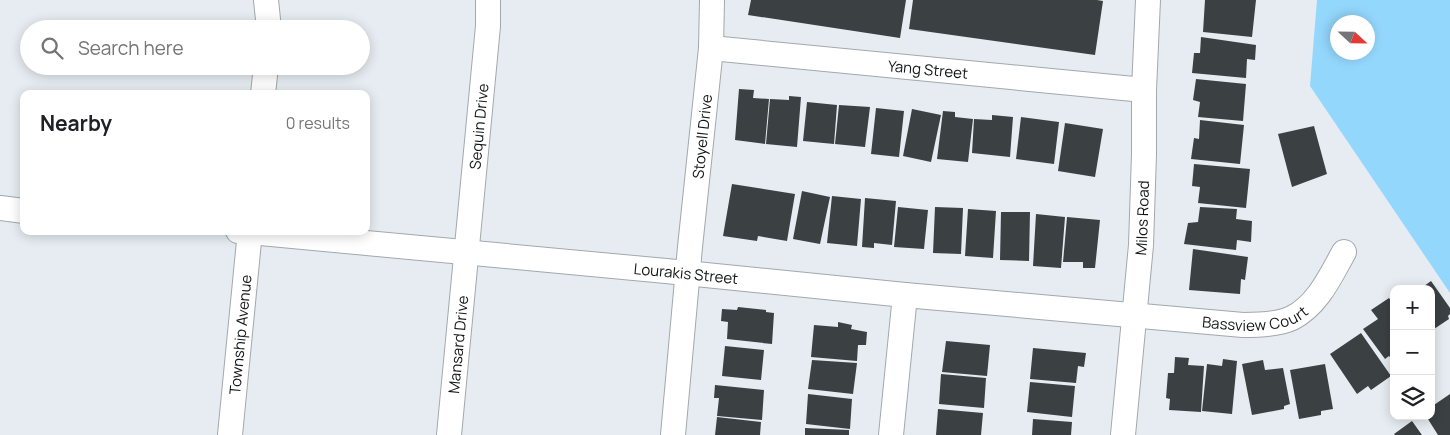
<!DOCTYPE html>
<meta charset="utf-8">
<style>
:root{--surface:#fff;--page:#f6f6f6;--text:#202124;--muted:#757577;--line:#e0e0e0}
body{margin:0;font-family:Manrope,sans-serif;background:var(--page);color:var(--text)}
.controls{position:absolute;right:15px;bottom:15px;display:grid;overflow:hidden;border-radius:10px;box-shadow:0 2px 12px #0003}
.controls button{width:45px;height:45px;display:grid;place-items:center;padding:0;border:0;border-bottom:1px solid var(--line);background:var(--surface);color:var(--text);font:25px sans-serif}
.compass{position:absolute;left:1330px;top:15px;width:45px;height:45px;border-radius:50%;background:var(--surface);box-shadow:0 2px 12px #0003;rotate:112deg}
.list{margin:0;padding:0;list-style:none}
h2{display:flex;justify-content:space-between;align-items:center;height:65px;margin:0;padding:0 20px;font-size:21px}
h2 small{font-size:16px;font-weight:400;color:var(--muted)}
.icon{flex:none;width:28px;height:28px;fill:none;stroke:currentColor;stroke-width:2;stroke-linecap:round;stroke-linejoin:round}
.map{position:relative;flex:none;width:1450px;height:435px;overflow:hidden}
.search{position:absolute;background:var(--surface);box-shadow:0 2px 12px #0003;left:20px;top:20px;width:350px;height:55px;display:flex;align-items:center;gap:12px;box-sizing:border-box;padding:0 18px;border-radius:28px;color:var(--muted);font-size:19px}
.panel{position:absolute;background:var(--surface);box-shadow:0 2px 12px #0003;left:20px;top:90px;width:350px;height:145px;border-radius:10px}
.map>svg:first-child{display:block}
.green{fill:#94d7fd;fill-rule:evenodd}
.building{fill:#3b4043}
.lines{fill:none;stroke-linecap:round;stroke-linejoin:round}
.minor-casing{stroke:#a2a8ac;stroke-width:26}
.minor{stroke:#fff;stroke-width:24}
.labels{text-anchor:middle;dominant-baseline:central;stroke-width:5;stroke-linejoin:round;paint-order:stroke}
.street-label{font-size:15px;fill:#121415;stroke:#e6ecf1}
</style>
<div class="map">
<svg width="1450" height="435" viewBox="0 0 1450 435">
<rect width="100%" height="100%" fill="#e6ecf1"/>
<path class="green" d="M1317,0H1450V293L1310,86ZM1338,22H1368V52H1338Z"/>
<path class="building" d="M751,0H906L900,38L748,15Z
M913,0H1097L1103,1L1095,55L909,29Z
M1205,0H1256L1252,37L1203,32Z
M1201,37L1256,45L1255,60L1247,59L1246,78L1192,73L1194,53H1200Z
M1196,79L1246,84L1243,121L1198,117L1200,102L1193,100Z
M739,89L754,90L753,98L769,99L765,144L735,140Z
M789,96L801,97L797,147L766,144L770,99L789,100Z
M807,102L837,105L834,144L803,141Z
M839,105L870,107L865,147L835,144Z
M876,108L904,111L899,157L871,154Z
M912,109L941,115L931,162L903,156Z
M943,111L955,112V117L973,119L968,162L937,159Z
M992,115L1013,117L1010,157L972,153L974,119L992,120Z
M1021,117L1059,122L1054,164L1016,159Z
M1200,120L1244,125L1240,164L1191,159L1194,138L1199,139Z
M1065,123L1103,129L1095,177L1058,171Z
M1314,126L1327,174L1292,187L1278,134Z
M1194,164L1250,169L1246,208L1198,203L1200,187L1192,186Z
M732,184L795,194L787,241L758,236L757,241L723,236Z
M802,191L830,197L820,244L793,239Z
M832,196L861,199L857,246L827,243Z
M865,198L896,201L892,245L874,243V248L862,247Z
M898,207L928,210L924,249L894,247Z
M935,207L963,208L961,254L933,253Z
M1200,207L1237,209L1236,219L1252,221L1251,242L1237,240L1236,250L1184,244L1188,223L1198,222Z
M968,209L996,211L993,258L965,256Z
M1001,212H1030L1029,261L1000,260Z
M1036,214L1065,217L1061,268L1033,266Z
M1067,217L1100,220L1095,268H1083V262H1063Z
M1193,249L1248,257L1245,280L1241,279L1240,294L1189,290Z
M1431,281L1450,308V314L1448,316L1449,319L1431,331V289H1420Z
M1389,298L1394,305V358L1392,359L1389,356L1385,359L1363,329L1378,319L1371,310Z
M738,307L766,310V312L774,313L772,344L727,339L728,322L721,321L722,309L737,310Z
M838,322L852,325L851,329L867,332L866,345H858L857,361L811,357L814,325L838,327Z
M1361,333L1391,376L1371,390L1368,386L1357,394L1330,354Z
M946,341L990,345L987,376L942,372Z
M725,346L764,350L761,380L722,376Z
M1033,348L1086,353L1084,367L1078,366L1076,383L1030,379Z
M1175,357L1189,358L1188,365L1204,366L1201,412L1169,410L1170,399L1166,398L1168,373H1174Z
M1223,359L1237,361L1232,414L1202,411L1207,364L1222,366Z
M812,360L857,363L853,394L808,389Z
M1263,360L1265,370L1283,368L1290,404L1284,406V409L1252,415L1242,364Z
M1325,364L1333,409L1321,411V415L1299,419L1290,370Z
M941,374L986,378L984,408L939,404Z
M1030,382L1075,386L1072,417L1027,412Z
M715,385L764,390L762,420L717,416L719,398H714Z
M808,394L852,399L850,429L806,424Z
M1450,394V435H1438L1426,416H1431V407Z
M938,409L983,413L981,435H936Z
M717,417L761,422L760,435H715Z
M1033,419L1072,422L1071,435H1032Z
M1412,421L1422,435H1395L1394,434Z
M805,428L849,430V435H805Z"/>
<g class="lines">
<g class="minor-casing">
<g id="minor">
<path d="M266,0L269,29"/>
<path id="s1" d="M711,48L1144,90"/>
<path d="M263,94L266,66"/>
<path d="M0,208L24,211"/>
<path id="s2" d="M238,231L666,271L905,295L1243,325C1256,325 1280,324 1292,318C1318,305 1331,275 1344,252"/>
<path id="s3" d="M230,435L250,231"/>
<path id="s4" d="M449,435L488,26V0"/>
<path id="s5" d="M673,435L690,247L711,48L712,0"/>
<path d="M891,435L905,295"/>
<path id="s6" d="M1123,435L1141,245L1144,154V90L1148,0"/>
</g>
</g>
<use href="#minor" class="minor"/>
</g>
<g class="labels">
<g class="street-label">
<text stroke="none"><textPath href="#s1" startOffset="218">Yang Street</textPath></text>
<text stroke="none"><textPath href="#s4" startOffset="310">Sequin Drive</textPath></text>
<text stroke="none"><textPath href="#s5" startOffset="300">Stoyell Drive</textPath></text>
<text stroke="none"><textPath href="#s6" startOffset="218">Milos Road</textPath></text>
<text stroke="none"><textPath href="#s2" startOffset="450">Lourakis Street</textPath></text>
<text stroke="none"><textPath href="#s2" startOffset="1022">Bassview Court</textPath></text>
<text stroke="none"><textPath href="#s3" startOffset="101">Township Avenue</textPath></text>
<text stroke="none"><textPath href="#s4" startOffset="91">Mansard Drive</textPath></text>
</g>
</g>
</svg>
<div class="controls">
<button>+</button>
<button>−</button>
<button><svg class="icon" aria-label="layers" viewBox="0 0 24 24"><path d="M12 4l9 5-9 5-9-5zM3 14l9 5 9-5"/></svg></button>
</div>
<svg class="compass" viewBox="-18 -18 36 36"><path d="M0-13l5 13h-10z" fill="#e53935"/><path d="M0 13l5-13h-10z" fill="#757577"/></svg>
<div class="search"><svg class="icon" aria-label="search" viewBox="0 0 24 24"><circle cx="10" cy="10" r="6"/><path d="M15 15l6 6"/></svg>Search here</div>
<section class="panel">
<h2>Nearby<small>0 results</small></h2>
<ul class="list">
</ul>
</section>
</div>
